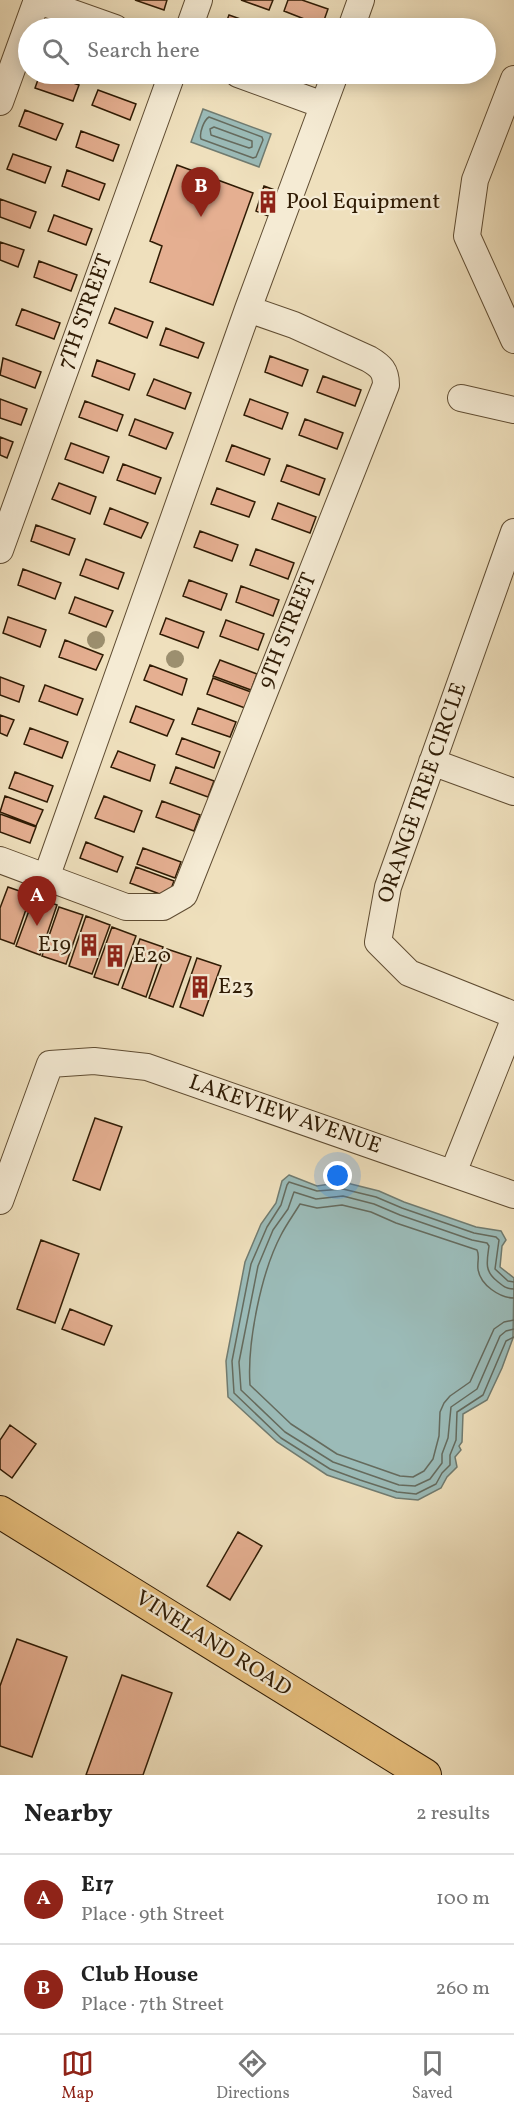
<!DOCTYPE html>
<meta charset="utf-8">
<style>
:root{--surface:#fff;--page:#f6f6f6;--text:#222;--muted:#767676;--line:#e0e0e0;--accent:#8f2418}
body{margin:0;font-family:Vollkorn,serif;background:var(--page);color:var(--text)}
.you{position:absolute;left:338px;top:1176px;width:21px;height:21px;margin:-15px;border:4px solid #fff;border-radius:50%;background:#1a73e8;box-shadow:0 0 0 9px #1a73e833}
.badge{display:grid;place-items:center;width:39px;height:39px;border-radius:50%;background:var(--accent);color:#fff;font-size:20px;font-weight:700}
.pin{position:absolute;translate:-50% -50px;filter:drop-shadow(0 2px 3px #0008)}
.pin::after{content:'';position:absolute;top:32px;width:21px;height:18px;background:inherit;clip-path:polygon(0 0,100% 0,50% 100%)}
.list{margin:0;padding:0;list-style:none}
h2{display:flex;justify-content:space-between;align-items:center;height:78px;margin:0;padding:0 24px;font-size:26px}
h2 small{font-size:20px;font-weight:400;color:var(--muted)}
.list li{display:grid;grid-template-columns:39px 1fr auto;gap:18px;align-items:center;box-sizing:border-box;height:90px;padding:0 24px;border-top:2px solid var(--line)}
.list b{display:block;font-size:22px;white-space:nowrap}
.list p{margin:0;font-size:20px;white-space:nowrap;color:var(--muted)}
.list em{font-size:20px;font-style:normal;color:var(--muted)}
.icon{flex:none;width:33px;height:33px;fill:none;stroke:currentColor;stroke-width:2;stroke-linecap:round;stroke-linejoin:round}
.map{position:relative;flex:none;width:514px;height:1775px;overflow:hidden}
.search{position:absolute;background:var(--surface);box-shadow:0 3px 15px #0003;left:18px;right:18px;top:18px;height:66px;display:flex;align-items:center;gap:15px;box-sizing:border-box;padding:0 21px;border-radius:33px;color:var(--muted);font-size:22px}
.sheet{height:258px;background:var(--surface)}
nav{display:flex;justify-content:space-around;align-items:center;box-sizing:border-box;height:84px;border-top:2px solid var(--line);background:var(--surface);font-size:16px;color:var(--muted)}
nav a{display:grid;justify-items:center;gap:3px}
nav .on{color:var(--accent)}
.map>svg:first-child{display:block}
.water{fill:#9bbbb8;stroke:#707b70;stroke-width:1.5}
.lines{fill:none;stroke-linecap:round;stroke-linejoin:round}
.shore{stroke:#656b5e;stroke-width:1.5}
.building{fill:#e5af91;stroke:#2f1b04;stroke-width:1.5}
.minor-casing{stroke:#5f4c32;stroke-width:28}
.major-casing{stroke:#2f1b04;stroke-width:34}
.minor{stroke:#f5ebd4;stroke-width:26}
.major{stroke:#e8c07e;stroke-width:32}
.tree{fill:#9c8f6f}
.labels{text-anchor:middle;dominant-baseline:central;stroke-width:4.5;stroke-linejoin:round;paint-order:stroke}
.poi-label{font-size:22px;fill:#2f1b04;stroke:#f5ebd4;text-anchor:start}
.street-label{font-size:22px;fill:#2f1b04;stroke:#f5ebd4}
</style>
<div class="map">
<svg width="514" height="1775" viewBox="0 0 514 1775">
<rect width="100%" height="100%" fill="#efe0bd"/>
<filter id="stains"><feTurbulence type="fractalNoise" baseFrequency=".00333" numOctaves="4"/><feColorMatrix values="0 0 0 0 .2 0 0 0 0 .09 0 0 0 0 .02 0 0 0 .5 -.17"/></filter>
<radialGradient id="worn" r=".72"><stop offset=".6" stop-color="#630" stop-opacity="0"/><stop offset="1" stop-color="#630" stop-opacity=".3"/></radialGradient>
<path class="water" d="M203,109L271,134L259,167L191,142Z
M289,1175L317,1186L343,1182L379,1191L404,1202L476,1227L501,1231L506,1240L502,1246L500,1267L514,1278L513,1338L502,1368L487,1400L463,1414L462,1442L459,1446L461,1450L455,1457L457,1467L447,1477L441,1488L418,1500L396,1498L327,1475L277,1442L228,1397L226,1361L245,1262L261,1224L276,1203L282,1181Z"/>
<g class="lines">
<path class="shore" d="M209,117L262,137L263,140L256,157L253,158L201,139C199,133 204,120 209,117Z
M214,127L252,141V147L249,148L211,135L210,129Z
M514,1282L508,1281L495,1269L499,1240L496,1237L474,1233L402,1208L376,1197L343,1189L317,1191L289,1182L287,1185L281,1205L267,1227L251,1264L232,1361L234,1393L281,1438L330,1469L360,1480L397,1492L416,1494L436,1484L442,1473L450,1465V1455L456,1440L457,1412L483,1395L506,1341L514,1337
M514,1289C506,1289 503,1286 497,1281C484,1271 487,1261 489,1246L487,1243L472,1240L400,1215L374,1204L343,1196L316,1199L294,1192L288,1209L273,1230L258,1266L239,1362L241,1390L285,1432L333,1462L399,1485L415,1486L430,1479L442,1463V1454L448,1438L451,1407L477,1389L500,1336L506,1331L514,1329
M514,1298C500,1298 480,1285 478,1269C477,1262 480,1256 477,1250L396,1223L371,1212L342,1205L317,1208L300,1204C294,1214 286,1225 281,1235C261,1273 247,1343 250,1385L291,1424L337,1454L400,1476L413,1477L424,1471L433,1459L439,1436L440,1412L444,1403L450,1396L470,1382L494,1329L504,1322L514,1320"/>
</g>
<path class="building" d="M135,0H167L164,10Z
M241,0H273L269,10Z
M288,0H302L328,9L322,26L284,11Z
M229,15L266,28H224Z
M40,74H47L79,85L73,101L35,88Z
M121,74H148L145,82Z
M98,90L136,104L130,120L92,105Z
M25,110L63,124L56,140L19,126Z
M81,131L119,145L113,161L76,147Z
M13,154L51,167L45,183L7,169Z
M177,165L253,193L213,305L150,282L162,246L150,241Z
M67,170L105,184L99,200L62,186Z
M264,186L280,192L271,217L256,211Z
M0,199L36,212L30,228L0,217Z
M54,215L92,229L86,245L48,231Z
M0,242L24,250L18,267L0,260Z
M39,261L77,275L71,291L34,277Z
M115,308L153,322L147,338L109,323Z
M22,309L60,323L54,339L16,325Z
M166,328L204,343L198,358L160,345Z
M270,356L308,370L302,386L265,372Z
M3,358L41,372L35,388L0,375Z
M97,360L135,374L129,390L92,376Z
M323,376L361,390L355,406L317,392Z
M154,379L191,393L185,409L147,395Z
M0,399L27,409L21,425L0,418Z
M250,399L288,413L282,429L244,415Z
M85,401L123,415L117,431L79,417Z
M135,419L173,433L166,449L129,435Z
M305,419L343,433L337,449L299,435Z
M0,437L13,442L7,458L0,455Z
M71,443L109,457L103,473L65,459Z
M232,445L270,459L264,475L226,461Z
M123,464L161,478L155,494L117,480Z
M287,465L325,479L319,495L281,481Z
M59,483L96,497L90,514L52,499Z
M217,488L255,502L249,517L211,504Z
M278,503L316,517L310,533L272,519Z
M110,508L148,523L141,538L104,524Z
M36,525L75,539L69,555L31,541Z
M200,531L238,545L232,561L194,547Z
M256,549L294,563L288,579L250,565Z
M86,559L124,573L118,589L80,575Z
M23,569L61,583L55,599L18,585Z
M189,580L227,594L221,610L183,596Z
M241,586L279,600L273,616L236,602Z
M75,597L113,611L106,627L69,613Z
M8,617L46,630L40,647L3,633Z
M166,618L204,632L198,648L160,634Z
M226,620L264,634L258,650L220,636Z
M65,640L103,655L96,670L59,657Z
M220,660L257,674L251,690L213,676Z
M150,665L187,679L182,695L144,680Z
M0,677L24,686L19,702L0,695Z
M213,678L251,692L245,708L207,694Z
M45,685L83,699L77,715L39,701Z
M136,706L174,720L167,736L130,722Z
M198,708L236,722L230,737L192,724Z
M0,715L14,720L7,736L0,733Z
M30,728L68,742L62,758L24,744Z
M182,738L220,752L214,768L176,754Z
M118,751L155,765L150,781L111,767Z
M176,767L214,781L208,797L170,783Z
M15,772L53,786L47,802L9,788Z
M5,796L43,810L36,826L0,812Z
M104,796L142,811L134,832L95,818Z
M162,801L200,815L194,831L156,817Z
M0,814L36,827L30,843L0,832Z
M86,842L123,857L117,872L80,858Z
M143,848L181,862L175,878L137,864Z
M136,867L174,881L168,897L130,883Z
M8,887L31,895L14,944L0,939V908Z
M34,897L57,905L40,955L16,946Z
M59,907L83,915L66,964L42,956Z
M86,916L110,925L92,974L69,966Z
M112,927L136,936L118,985L94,977Z
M140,939L163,947L146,997L122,988Z
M167,949L191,957L173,1007L149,998Z
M197,958L221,966L203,1016L180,1007Z
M95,1118L122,1127L100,1190L73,1180Z
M41,1240L79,1254L55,1323L17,1309Z
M70,1309L112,1326L104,1345L62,1329Z
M10,1425L36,1444L12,1478L0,1469V1440Z
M238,1532L262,1546L230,1600L207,1586Z
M17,1639L67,1657L32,1757L0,1746V1686Z
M122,1675L172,1693L143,1775H86Z"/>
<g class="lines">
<g class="minor-casing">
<path id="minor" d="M36,0L115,28
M189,28L199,0
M351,28L361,0
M238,74L323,105
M514,79L475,180L467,236L514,340
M0,102L37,0
M461,398L514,410
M514,532L388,887L378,942L409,973L514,1015
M0,550L172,74
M432,762L514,792
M0,860L126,907H163L184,895L386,385C386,371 381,366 369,359L294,325L248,309
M46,878L248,309L335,74
M453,1173L514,1020
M0,1201L50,1064L94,1061L147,1067L514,1195"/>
</g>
<g class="major-casing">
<path id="major" d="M0,1512L425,1775"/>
</g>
<use href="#minor" class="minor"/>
<use href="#major" class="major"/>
</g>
<g class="tree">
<circle cx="96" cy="640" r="9"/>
<circle cx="175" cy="659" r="9"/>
</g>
<defs>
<g id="building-bare" transform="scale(1.8)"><path d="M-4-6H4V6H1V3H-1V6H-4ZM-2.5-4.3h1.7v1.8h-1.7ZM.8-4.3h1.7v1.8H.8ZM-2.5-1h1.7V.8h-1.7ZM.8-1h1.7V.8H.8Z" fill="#8f2418" stroke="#f5ebd4" stroke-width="2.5" paint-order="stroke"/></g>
</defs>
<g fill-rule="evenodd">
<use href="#building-bare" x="268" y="202"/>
<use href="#building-bare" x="89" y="945"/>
<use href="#building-bare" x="115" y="956"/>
<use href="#building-bare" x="200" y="987"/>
</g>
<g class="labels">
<g class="poi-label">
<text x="286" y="202">Pool Equipment</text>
<text x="71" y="945" text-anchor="end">E19</text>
<text x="133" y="956">E20</text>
<text x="218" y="987">E23</text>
</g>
<g class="street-label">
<text transform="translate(86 312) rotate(-70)">7TH STREET</text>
<text transform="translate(288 631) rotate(-68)">9TH STREET</text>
<text transform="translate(423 793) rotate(-71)">ORANGE TREE CIRCLE</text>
<text transform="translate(285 1115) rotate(19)">LAKEVIEW AVENUE</text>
<text transform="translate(213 1644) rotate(32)">VINELAND ROAD</text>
</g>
</g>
<rect width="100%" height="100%" filter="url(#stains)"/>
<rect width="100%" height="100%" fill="url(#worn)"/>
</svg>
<div class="you"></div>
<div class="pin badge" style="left:37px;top:926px">A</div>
<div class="pin badge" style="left:201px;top:217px">B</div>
<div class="search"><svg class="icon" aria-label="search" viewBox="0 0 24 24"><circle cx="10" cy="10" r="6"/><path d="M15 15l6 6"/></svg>Search here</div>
</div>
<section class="sheet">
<h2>Nearby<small>2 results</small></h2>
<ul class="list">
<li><span class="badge">A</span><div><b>E17</b><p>Place · 9th Street</p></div><em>100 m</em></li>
<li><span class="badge">B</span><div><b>Club House</b><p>Place · 7th Street</p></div><em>260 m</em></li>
</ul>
</section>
<nav>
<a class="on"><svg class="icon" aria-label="map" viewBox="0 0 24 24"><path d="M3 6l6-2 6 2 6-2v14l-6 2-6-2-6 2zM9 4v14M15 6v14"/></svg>Map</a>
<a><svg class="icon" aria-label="directions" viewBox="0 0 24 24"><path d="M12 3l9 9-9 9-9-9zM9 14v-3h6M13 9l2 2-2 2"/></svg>Directions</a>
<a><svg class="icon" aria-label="saved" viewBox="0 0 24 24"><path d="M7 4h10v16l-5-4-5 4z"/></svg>Saved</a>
</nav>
